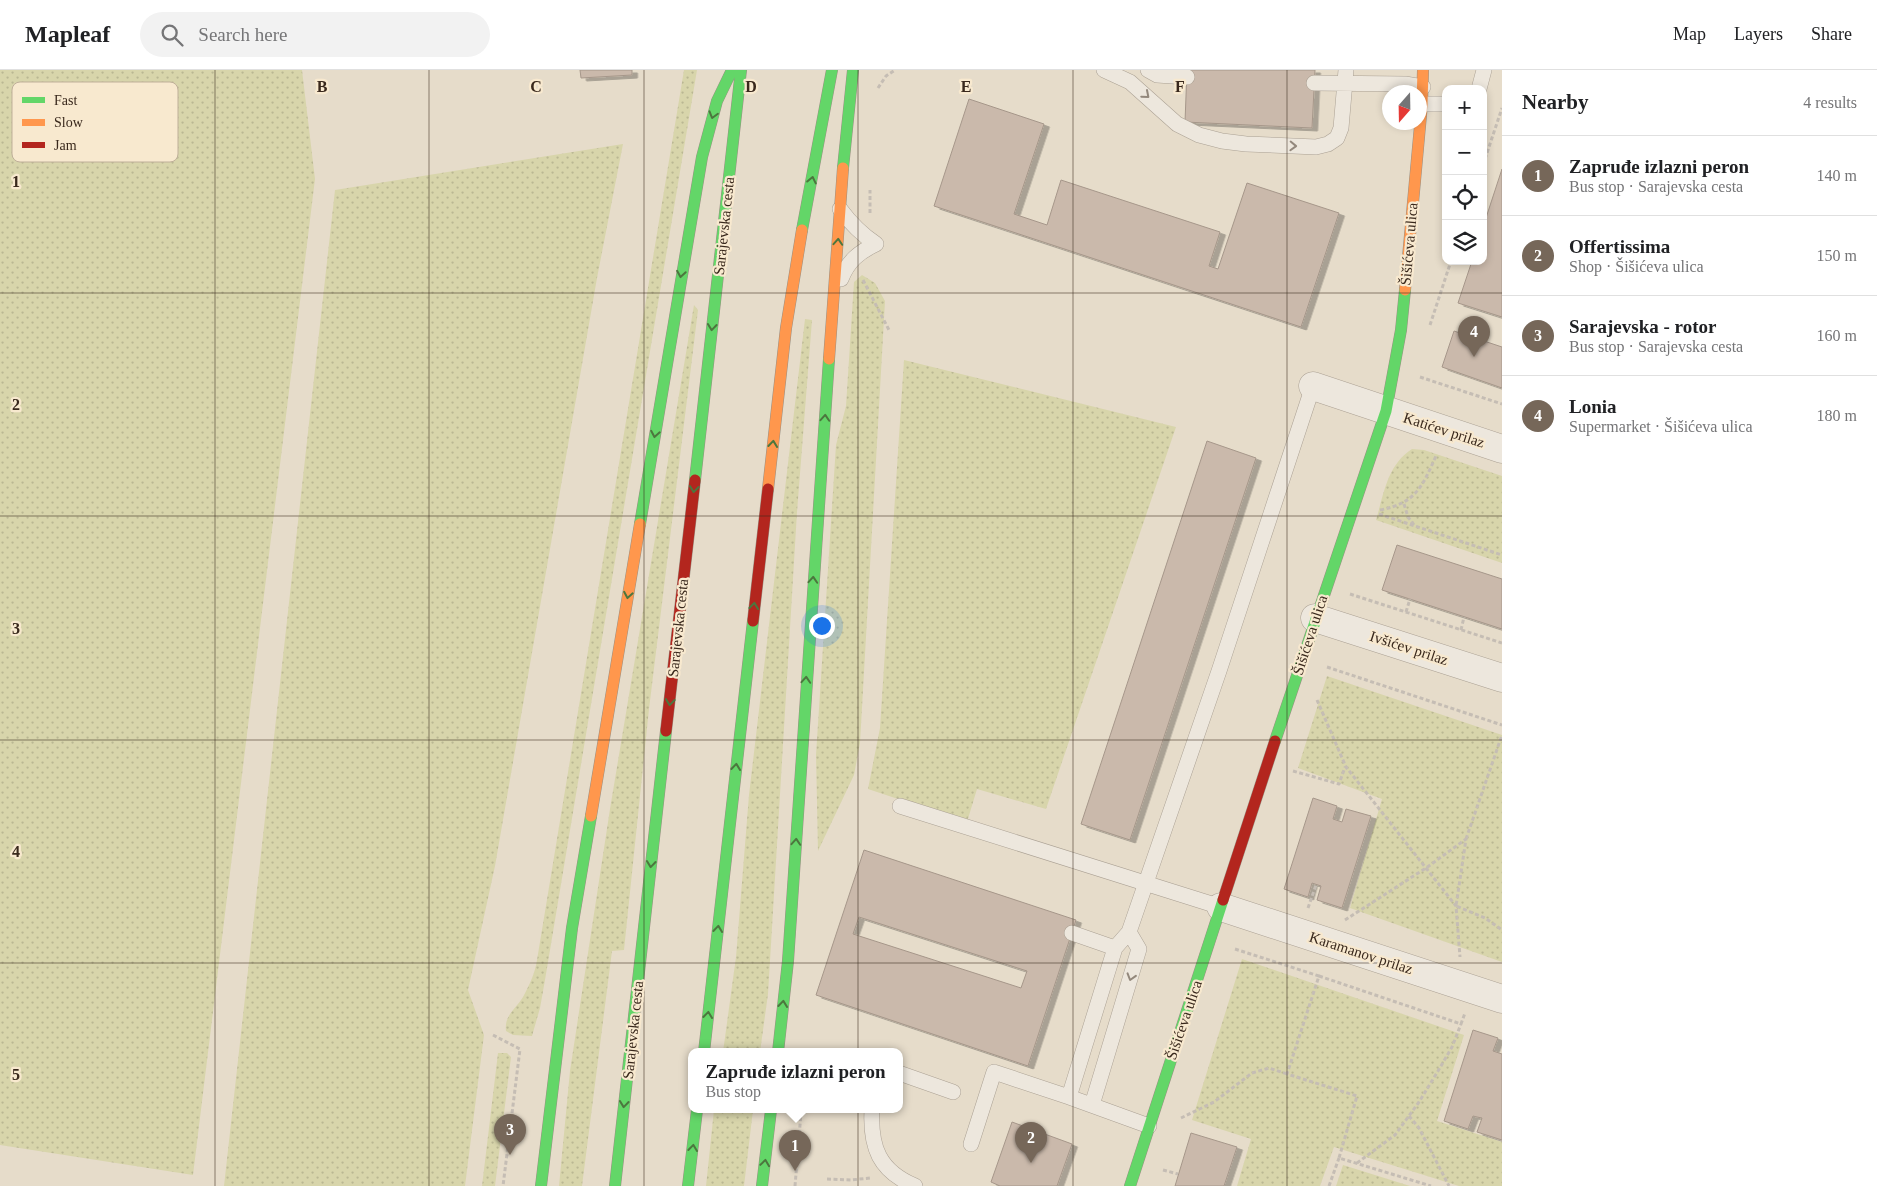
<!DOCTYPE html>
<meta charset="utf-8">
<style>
:root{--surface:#fff;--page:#f2f2f2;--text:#202124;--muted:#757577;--line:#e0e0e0;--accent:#766759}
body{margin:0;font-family:Georgia,serif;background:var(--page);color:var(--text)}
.controls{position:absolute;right:15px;top:15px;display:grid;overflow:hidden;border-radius:10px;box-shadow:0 2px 8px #0003}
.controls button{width:45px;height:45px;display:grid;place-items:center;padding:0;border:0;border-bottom:1px solid var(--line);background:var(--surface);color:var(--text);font:25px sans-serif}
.compass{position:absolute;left:1382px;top:15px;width:45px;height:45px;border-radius:50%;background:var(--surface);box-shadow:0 2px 8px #0003;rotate:200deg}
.you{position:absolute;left:821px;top:555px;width:18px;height:18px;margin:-12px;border:4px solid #fff;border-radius:50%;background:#1a73e8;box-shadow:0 0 0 8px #1a73e833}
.badge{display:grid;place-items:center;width:32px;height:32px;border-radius:50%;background:var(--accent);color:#fff;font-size:16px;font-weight:700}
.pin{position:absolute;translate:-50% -41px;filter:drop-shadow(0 1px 2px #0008)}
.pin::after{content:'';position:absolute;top:26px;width:18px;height:15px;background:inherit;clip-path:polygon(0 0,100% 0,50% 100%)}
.popup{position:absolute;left:688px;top:978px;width:215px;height:65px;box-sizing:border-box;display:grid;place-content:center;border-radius:10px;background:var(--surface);filter:drop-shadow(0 1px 4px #0005);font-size:16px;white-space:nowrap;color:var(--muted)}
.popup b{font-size:19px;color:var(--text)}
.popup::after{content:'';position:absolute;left:50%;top:100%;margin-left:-10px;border:10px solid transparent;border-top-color:var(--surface)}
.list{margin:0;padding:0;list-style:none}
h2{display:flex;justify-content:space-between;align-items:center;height:65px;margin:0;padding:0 20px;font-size:21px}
h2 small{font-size:16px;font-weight:400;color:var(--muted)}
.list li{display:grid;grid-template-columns:32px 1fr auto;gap:15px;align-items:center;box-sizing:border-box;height:80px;padding:0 20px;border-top:1px solid var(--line)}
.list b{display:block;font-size:19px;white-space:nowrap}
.list p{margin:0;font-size:16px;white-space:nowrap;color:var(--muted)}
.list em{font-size:16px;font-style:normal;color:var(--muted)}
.icon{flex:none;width:28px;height:28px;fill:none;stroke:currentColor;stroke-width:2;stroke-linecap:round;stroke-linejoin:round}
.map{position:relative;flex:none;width:1502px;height:1116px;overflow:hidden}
header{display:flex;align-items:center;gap:30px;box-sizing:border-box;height:70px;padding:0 25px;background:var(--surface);border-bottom:1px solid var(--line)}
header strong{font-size:24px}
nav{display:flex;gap:28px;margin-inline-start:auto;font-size:18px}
.search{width:350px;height:45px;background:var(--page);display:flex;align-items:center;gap:12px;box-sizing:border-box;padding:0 18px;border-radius:28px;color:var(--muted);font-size:19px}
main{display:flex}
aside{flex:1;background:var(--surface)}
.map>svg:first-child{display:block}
.grass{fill:url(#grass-dots)}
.building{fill:#cab9ab;stroke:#a6978a;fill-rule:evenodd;filter:url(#shadow)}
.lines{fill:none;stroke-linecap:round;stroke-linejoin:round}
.lane-casing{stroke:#aba194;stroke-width:16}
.street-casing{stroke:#aba194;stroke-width:29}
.fast-casing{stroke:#9a9084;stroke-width:12}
.slow-casing{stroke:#9a9084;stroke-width:12}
.jam-casing{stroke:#9a9084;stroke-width:12}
.path{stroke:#c5bdb4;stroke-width:3;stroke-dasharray:4 2.5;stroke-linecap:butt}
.lane{stroke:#ede7dd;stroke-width:15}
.street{stroke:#ede7dd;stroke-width:28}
.fast{stroke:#63d668;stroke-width:11}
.slow{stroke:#ff974d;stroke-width:11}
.jam{stroke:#b3261e;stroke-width:11}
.oneway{stroke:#93887c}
.oneway2{stroke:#4c763e}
.grid{fill:none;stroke:#39281c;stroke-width:1;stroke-opacity:0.55}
.labels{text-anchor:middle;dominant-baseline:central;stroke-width:4.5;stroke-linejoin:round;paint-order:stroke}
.street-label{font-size:15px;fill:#39281c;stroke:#f8e9cf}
.key{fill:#f8e9cf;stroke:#bfaf99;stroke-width:1}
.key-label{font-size:14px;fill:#39281c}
.grid-label{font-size:16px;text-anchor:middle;font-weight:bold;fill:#39281c;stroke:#f8e9cf;stroke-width:4.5;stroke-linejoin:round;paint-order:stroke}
</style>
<header>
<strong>Mapleaf</strong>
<div class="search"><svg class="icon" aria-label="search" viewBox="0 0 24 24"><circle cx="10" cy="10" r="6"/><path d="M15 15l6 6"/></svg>Search here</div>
<nav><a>Map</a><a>Layers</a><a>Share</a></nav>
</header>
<main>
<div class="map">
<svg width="1502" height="1116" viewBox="0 0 1502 1116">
<defs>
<pattern id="grass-dots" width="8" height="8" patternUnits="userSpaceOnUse" patternTransform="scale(1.25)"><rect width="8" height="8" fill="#d8d5ab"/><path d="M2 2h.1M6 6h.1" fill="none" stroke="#bab793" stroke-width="1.8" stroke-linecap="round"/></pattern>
<filter id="shadow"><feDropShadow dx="5.5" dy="3" stdDeviation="0" flood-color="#0004"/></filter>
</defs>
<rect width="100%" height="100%" fill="#e6dcca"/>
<path class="grass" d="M0,0H302L315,109L193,1105L0,1075Z
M684,0H697L545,910L540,938L532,966L513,965L506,961C504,945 516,939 523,927C530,914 535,903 537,890Z
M623,74L597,208L495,796L468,920L484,965L465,1116H224L335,120Z
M862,205L875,213L885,231L860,673L854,705L818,781L816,685L836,375L846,336L854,212Z
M694,235L698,240L649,639L624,880L612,881L582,1116H559L570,1001L610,739Z
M805,249L812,250L797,442L768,924L760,982H723L736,887L749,725Z
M904,290L1176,357L1046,739L977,719L967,752L868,719L880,658Z
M1412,379L1424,380L1502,406V493L1376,450C1384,424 1387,395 1412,379Z
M1327,606L1502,665V892L1350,838L1382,729L1298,698Z
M1242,889L1464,965L1437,1051L1502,1072V1116H1459L1334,1077L1320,1116H1237L1251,1069L1192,1050Z
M498,983H507L511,987L495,1116H482Z
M714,1040H753L744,1116H706Z
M1343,1095L1410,1116H1336Z"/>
<path class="building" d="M580,0H632V5L581,8Z
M1187,0H1315L1312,58L1185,52Z
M969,29L1044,54L1014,144L1047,155L1061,110L1220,162L1209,196L1218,199L1247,113L1339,143L1301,257L934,136Z
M1502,99V247L1458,233L1472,191H1483V157Z
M1454,261L1502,277V318L1442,297Z
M1207,371L1256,388L1130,770L1081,754Z
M1397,475L1502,509V559L1382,520Z
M1313,728L1337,736L1333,749L1342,752L1346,739L1371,746L1342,838L1317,830L1321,816L1312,813L1308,827L1284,819Z
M864,780L1076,850L1028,996L816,925ZM859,847L1027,901L1021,918L853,864Z
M1473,960L1498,968L1493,981L1502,984V1070L1477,1062L1482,1048L1477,1047L1473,1046L1468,1059L1444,1051Z
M1012,1052L1072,1074L1057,1116H1000L991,1112Z
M1191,1063L1237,1077L1224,1116H1175Z"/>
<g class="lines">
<g class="lane-casing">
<path id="lane" d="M1104,0L1130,12L1177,54L1199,65L1222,71L1246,74L1316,77L1328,74L1337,68L1341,58L1346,0
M1148,0L1157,5L1187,7
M1314,13L1405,14L1423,17
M1479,19L1484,0
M1422,34H1446
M840,139C851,154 861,164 876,174
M841,209C848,191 859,182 876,174
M900,736L1221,837
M1072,863L1115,878
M899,1003L953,1022
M1092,1035L1139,879L1129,862
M872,1040C870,1077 879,1101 915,1116
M1149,1056L1069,1027L1115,878L1129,862L1219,601L1313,316
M971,1074L994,1002L1069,1027"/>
</g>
<g class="street-casing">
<path id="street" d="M1313,316L1502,379
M1315,548L1502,608
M1221,837L1502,929"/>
</g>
<g class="fast-casing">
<path id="fast" d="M843,98L853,0
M802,160L832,0
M695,410L741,0
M640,454L702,87L717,31L732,0
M1275,671L1386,341L1401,260L1405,220
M704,982L753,551
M778,982L788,891L829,289
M541,1116L572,858L591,746
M615,1116L666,661
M688,1116L697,1040
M762,1116L771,1040
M1130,1116L1223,830"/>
</g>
<g class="slow-casing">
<path id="slow" d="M1405,220L1422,34L1423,0
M829,289L843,98
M768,419L786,258L802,160
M591,746L640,454"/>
</g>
<g class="jam-casing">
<path id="jam" d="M753,551L768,419
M666,661L695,410
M1223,830L1275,671"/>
</g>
<path class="path" d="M878,18L886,6L895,0
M1483,95L1502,38
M870,143V120
M863,210L889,260
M1430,255L1451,191
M1420,307L1502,334
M1404,434L1408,447L1414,455
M1380,440C1416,433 1422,417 1436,386
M1379,444L1502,485
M1350,524L1502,573
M1406,542L1410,529
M1461,560L1464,547
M1327,597L1502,655
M1317,630L1346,697L1456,836L1460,887
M1293,701L1339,714L1345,697
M1466,769L1502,665
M1308,838L1316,815
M1345,850L1426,798L1466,769L1456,836L1485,848L1502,860
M1235,879L1319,906L1287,1004L1357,1026L1339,1088L1431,1116
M1319,906L1461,954L1465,943
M493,965L520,979L503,1116
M1409,1046L1419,1058L1449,1116
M1181,1048L1214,1032L1252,1003L1269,998L1287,1004
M1357,1093L1395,1065L1419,1032L1438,1001L1452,977L1461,954
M1163,1100L1178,1104
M827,1109L851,1110L870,1108
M795,1116L801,1043L808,1040
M1329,1116L1339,1088"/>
<use href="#lane" class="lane"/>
<use href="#street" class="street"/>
<use href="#fast" class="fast"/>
<use href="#slow" class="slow"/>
<use href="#jam" class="jam"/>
</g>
<defs><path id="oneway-chevron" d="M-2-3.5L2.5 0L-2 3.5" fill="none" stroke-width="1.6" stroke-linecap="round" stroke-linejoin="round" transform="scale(1.25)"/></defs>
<g class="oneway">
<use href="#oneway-chevron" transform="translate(1146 25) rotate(41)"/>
<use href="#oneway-chevron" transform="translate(1293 76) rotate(2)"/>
<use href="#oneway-chevron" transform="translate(1131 907) rotate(107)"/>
</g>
<g class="oneway2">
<use href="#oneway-chevron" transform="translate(713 45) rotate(106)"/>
<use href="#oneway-chevron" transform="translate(812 110) rotate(-78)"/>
<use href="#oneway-chevron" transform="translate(838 172) rotate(-86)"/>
<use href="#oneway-chevron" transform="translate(681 204) rotate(99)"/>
<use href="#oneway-chevron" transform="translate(712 257) rotate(96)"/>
<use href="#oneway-chevron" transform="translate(825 348) rotate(-86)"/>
<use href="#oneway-chevron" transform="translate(655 364) rotate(100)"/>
<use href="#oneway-chevron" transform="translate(773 374) rotate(-84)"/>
<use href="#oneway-chevron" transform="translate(694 419) rotate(96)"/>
<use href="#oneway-chevron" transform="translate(813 510) rotate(-86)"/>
<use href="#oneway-chevron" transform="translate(628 525) rotate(100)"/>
<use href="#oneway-chevron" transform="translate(754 536) rotate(-84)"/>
<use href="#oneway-chevron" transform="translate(806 610) rotate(-86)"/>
<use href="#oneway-chevron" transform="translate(670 632) rotate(96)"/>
<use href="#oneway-chevron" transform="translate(736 697) rotate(-84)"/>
<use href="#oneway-chevron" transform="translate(796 772) rotate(-86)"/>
<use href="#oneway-chevron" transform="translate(651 794) rotate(96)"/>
<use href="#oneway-chevron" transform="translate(718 859) rotate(-84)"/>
<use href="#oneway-chevron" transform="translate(783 934) rotate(-84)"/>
<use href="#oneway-chevron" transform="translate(708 945) rotate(-83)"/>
<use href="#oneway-chevron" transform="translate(624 1034) rotate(96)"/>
<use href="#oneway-chevron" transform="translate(693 1078) rotate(-83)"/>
<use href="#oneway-chevron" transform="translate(765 1093) rotate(-82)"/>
</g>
<path class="grid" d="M215,0V1116M429,0V1116M644,0V1116M858,0V1116M1073,0V1116M1287,0V1116M0,223H1502M0,446H1502M0,670H1502M0,893H1502"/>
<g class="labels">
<g class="street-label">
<text transform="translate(724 156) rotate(-84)">Sarajevska cesta</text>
<text transform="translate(1409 174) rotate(-85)">Šišićeva ulica</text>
<text transform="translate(1444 360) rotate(18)">Katićev prilaz</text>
<text transform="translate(678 558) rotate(-84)">Sarajevska cesta</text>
<text transform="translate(1310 565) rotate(-72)">Šišićeva ulica</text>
<text transform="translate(1409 578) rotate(18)">Ivšićev prilaz</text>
<text transform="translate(1361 883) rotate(18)">Karamanov prilaz</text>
<text transform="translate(1184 950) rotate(-71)">Šišićeva ulica</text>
<text transform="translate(633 960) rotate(-84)">Sarajevska cesta</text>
</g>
</g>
<rect x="12" y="12" width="166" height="80" rx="8" class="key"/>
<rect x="22" y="27" width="23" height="6" fill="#63d668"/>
<rect x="22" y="49" width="23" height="7" fill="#ff974d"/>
<rect x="22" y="72" width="23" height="6" fill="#b3261e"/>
<g class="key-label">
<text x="54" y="35">Fast</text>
<text x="54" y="57">Slow</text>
<text x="54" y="80">Jam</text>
</g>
<g class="grid-label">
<text x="322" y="22">B</text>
<text x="536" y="22">C</text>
<text x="751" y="22">D</text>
<text x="966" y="22">E</text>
<text x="1180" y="22">F</text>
<text x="16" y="117">1</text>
<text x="16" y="340">2</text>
<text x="16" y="564">3</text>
<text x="16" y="787">4</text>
<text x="16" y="1010">5</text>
</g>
</svg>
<div class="controls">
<button>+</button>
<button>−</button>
<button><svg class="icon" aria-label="locate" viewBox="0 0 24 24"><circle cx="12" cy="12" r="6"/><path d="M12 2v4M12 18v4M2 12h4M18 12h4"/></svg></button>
<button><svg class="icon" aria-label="layers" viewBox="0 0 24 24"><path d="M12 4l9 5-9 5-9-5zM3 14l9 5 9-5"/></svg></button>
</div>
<svg class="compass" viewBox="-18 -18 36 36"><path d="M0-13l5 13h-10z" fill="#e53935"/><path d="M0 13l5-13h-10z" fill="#757577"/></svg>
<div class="you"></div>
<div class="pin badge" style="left:795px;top:1101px">1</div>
<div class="popup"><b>Zapruđe izlazni peron</b>Bus stop</div>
<div class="pin badge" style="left:1031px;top:1093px">2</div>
<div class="pin badge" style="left:510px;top:1085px">3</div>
<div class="pin badge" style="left:1474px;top:287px">4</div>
</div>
<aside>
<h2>Nearby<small>4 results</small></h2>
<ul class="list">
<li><span class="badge">1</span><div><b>Zapruđe izlazni peron</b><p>Bus stop · Sarajevska cesta</p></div><em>140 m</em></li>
<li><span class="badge">2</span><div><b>Offertissima</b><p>Shop · Šišićeva ulica</p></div><em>150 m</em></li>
<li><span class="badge">3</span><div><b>Sarajevska - rotor</b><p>Bus stop · Sarajevska cesta</p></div><em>160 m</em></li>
<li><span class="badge">4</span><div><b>Lonia</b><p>Supermarket · Šišićeva ulica</p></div><em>180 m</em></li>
</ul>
</aside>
</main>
